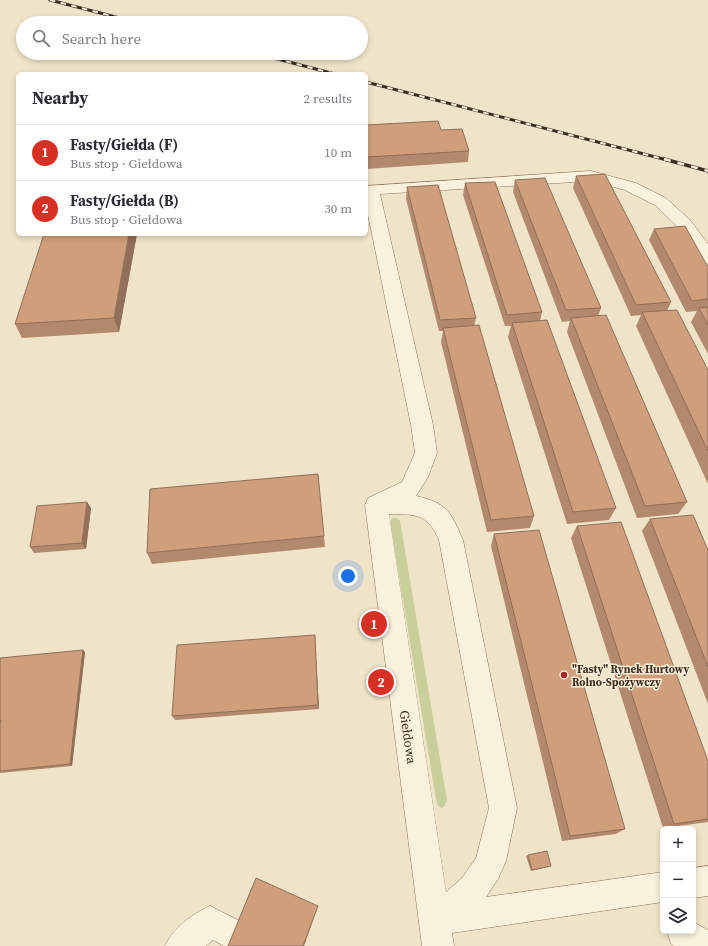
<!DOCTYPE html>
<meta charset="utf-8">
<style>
:root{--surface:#fff;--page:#f2f2f3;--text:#2b2b33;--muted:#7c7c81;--line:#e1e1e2;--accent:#d93025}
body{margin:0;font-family:"Source Serif 4",serif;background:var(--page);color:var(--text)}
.controls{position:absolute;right:12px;bottom:12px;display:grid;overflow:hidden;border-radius:6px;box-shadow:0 2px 6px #0003}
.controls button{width:36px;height:36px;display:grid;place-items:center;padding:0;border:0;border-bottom:1px solid var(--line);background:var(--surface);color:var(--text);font:20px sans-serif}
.you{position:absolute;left:348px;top:576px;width:14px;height:14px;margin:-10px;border:3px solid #fff;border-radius:50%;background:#1a73e8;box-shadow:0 0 0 6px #1a73e833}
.badge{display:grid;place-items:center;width:26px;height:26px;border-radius:50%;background:var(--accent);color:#fff;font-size:13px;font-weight:700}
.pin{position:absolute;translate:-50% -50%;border:2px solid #fff;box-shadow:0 1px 4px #0006}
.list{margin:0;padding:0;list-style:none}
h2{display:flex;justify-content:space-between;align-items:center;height:52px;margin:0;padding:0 16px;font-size:17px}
h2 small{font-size:13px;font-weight:400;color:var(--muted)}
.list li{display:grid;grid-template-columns:26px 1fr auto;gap:12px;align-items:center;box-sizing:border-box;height:56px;padding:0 16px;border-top:1px solid var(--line)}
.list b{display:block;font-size:15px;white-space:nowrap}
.list p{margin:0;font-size:13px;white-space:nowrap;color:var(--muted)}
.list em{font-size:13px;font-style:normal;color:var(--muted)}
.icon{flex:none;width:22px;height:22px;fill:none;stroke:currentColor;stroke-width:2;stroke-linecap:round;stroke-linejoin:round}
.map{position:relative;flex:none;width:708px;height:946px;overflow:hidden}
.search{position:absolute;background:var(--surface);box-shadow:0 2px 6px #0003;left:16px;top:16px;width:352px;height:44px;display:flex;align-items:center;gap:10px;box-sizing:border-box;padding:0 14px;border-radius:22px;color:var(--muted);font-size:15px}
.panel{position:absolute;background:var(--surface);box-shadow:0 2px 6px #0003;left:16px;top:72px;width:352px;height:164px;border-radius:6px}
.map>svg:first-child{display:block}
.green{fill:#c9cf9b}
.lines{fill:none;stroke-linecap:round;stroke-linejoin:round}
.minor-casing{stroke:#8d765c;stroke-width:1}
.minor{fill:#faf1dc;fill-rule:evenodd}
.rail-far1-casing{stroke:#3d2e20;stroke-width:3}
.rail-casing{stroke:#3d2e20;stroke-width:3.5}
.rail-far1{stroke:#f7eed8;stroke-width:2;stroke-dasharray:5.5;stroke-linecap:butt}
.rail{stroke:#f7eed8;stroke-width:2.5;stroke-dasharray:7;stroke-linecap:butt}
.wall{fill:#b2896c}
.shaded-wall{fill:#916f58}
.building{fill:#cf9f7d;stroke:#916f58}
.poi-dot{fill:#9e2a2b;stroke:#f7eed8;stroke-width:1.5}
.labels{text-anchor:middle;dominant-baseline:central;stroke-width:3;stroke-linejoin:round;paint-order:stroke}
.poi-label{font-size:11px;font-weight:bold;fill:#3d2e20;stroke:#f7eed8;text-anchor:start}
.near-street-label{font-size:13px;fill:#3d2e20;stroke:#f7eed8}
</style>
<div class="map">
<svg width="708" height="946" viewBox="0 0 708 946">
<rect width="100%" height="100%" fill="#f0e4c8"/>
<path class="green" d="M392,518H397L400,521L447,800L444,807L441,808L438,806L436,799L390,522Z"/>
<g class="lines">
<g class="minor-casing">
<path id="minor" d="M591,171L636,183L666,198L690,220L708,244V264L702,262L679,228L655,205L625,190L591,181L380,194L433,425L437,453L428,477L416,496C448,503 451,513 463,540L517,808L506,861L498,879L486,897L663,872V902L452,933L454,946H422L365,505L368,498L402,482L415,453L411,425L366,205V186ZM389,514C416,514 428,514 439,540L489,808L476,858L462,878L446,892Z
M708,866V896L693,898V868Z
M210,906L268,935L273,946H224L213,940L206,946H165C173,928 192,914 210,906Z
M693,922L708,930V946H674L671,944L667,931H693Z"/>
</g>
<use href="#minor" class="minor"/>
<g class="rail-far1-casing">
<path id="rail-far1" d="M50,0L139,23
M254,53L335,74
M366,82L667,160"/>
</g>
<g class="rail-casing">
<path id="rail" d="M664,159L708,171"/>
</g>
<use href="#rail-far1" class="rail-far1"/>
<use href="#rail" class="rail"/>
</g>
<path class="wall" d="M366,125L441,130L469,151L468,162L366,169Z
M576,176L671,302L667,311L708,370V484L636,326L641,315L631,316L573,188Z
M515,180L601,308L598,316L687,502L678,514L637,518L567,332L570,321L562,322L513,192Z
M465,183L542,312L540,321L616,508L609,520L567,524L508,337L511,326H505L463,195Z
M407,187L476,318L474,326L534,516L530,528L487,532L441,342L443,331H439L406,199Z
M654,229L708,267V354L691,322L697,311L686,312L649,240Z
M44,234H137L119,332L22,338L15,324Z
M91,508L86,549L34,553L30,547Z
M650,519L708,550V704L642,531Z
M577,526L708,761V822L663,828L571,538Z
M494,534L625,829L616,834L562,841L491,546Z
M324,536L325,547L152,564L147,553Z
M315,640L319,709L175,720L172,716Z
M85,652L72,766L0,773V658Z
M528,855L551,866L531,871L526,856Z"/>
<path class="shaded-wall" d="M129,234H137L119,332L114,318Z
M87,502L91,508L86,549L82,543Z
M315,635V640L319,709L318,705Z
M83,650L85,652L72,766L70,764Z
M318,906L304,946H303Z"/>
<path class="building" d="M438,121L441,130L462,129L469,151L367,157L366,154V125Z
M605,174L671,302L636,305L576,176Z
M545,178L601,308L566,310L515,180Z
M495,182L542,312L507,315L465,183Z
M438,185L476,318L440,320L407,187Z
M685,226L708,267V299L692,301L654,229Z
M44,234H129L114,318L15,324Z
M708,307V325L699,308Z
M677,310L708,370V451L642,312Z
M606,315L687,502L645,506L571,318Z
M547,320L616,508L573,512L512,323Z
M479,325L534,516L491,520L443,328Z
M318,474L324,536L147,553L150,489Z
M87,502L82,543L30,547L37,506Z
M693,515L708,550V667L650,519Z
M621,522L708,761V819L674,824L577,526Z
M539,530L625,829L570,836L494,534Z
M315,635L318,705L172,716L177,645Z
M83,650L70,764L0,771V724L1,720H0V658Z
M547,851L551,866L532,870L528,855Z
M256,878L318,906L303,946H228Z"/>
<circle class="poi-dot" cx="564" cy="675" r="4"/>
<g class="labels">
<g class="poi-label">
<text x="572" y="669">"Fasty" Rynek Hurtowy<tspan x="572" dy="13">Rolno-Spożywczy</tspan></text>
</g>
<g class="near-street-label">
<text transform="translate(408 737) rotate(82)">Giełdowa</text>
</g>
</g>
</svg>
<div class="controls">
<button>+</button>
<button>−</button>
<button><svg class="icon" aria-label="layers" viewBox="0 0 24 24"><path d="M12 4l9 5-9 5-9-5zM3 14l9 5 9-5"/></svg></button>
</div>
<div class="you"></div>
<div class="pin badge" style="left:374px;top:624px">1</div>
<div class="pin badge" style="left:381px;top:682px">2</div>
<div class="search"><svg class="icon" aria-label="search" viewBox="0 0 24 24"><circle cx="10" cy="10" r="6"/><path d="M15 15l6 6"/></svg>Search here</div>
<section class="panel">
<h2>Nearby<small>2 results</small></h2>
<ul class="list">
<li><span class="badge">1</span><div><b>Fasty/Giełda (F)</b><p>Bus stop · Giełdowa</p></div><em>10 m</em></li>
<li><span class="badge">2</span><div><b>Fasty/Giełda (B)</b><p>Bus stop · Giełdowa</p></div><em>30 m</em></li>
</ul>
</section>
</div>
